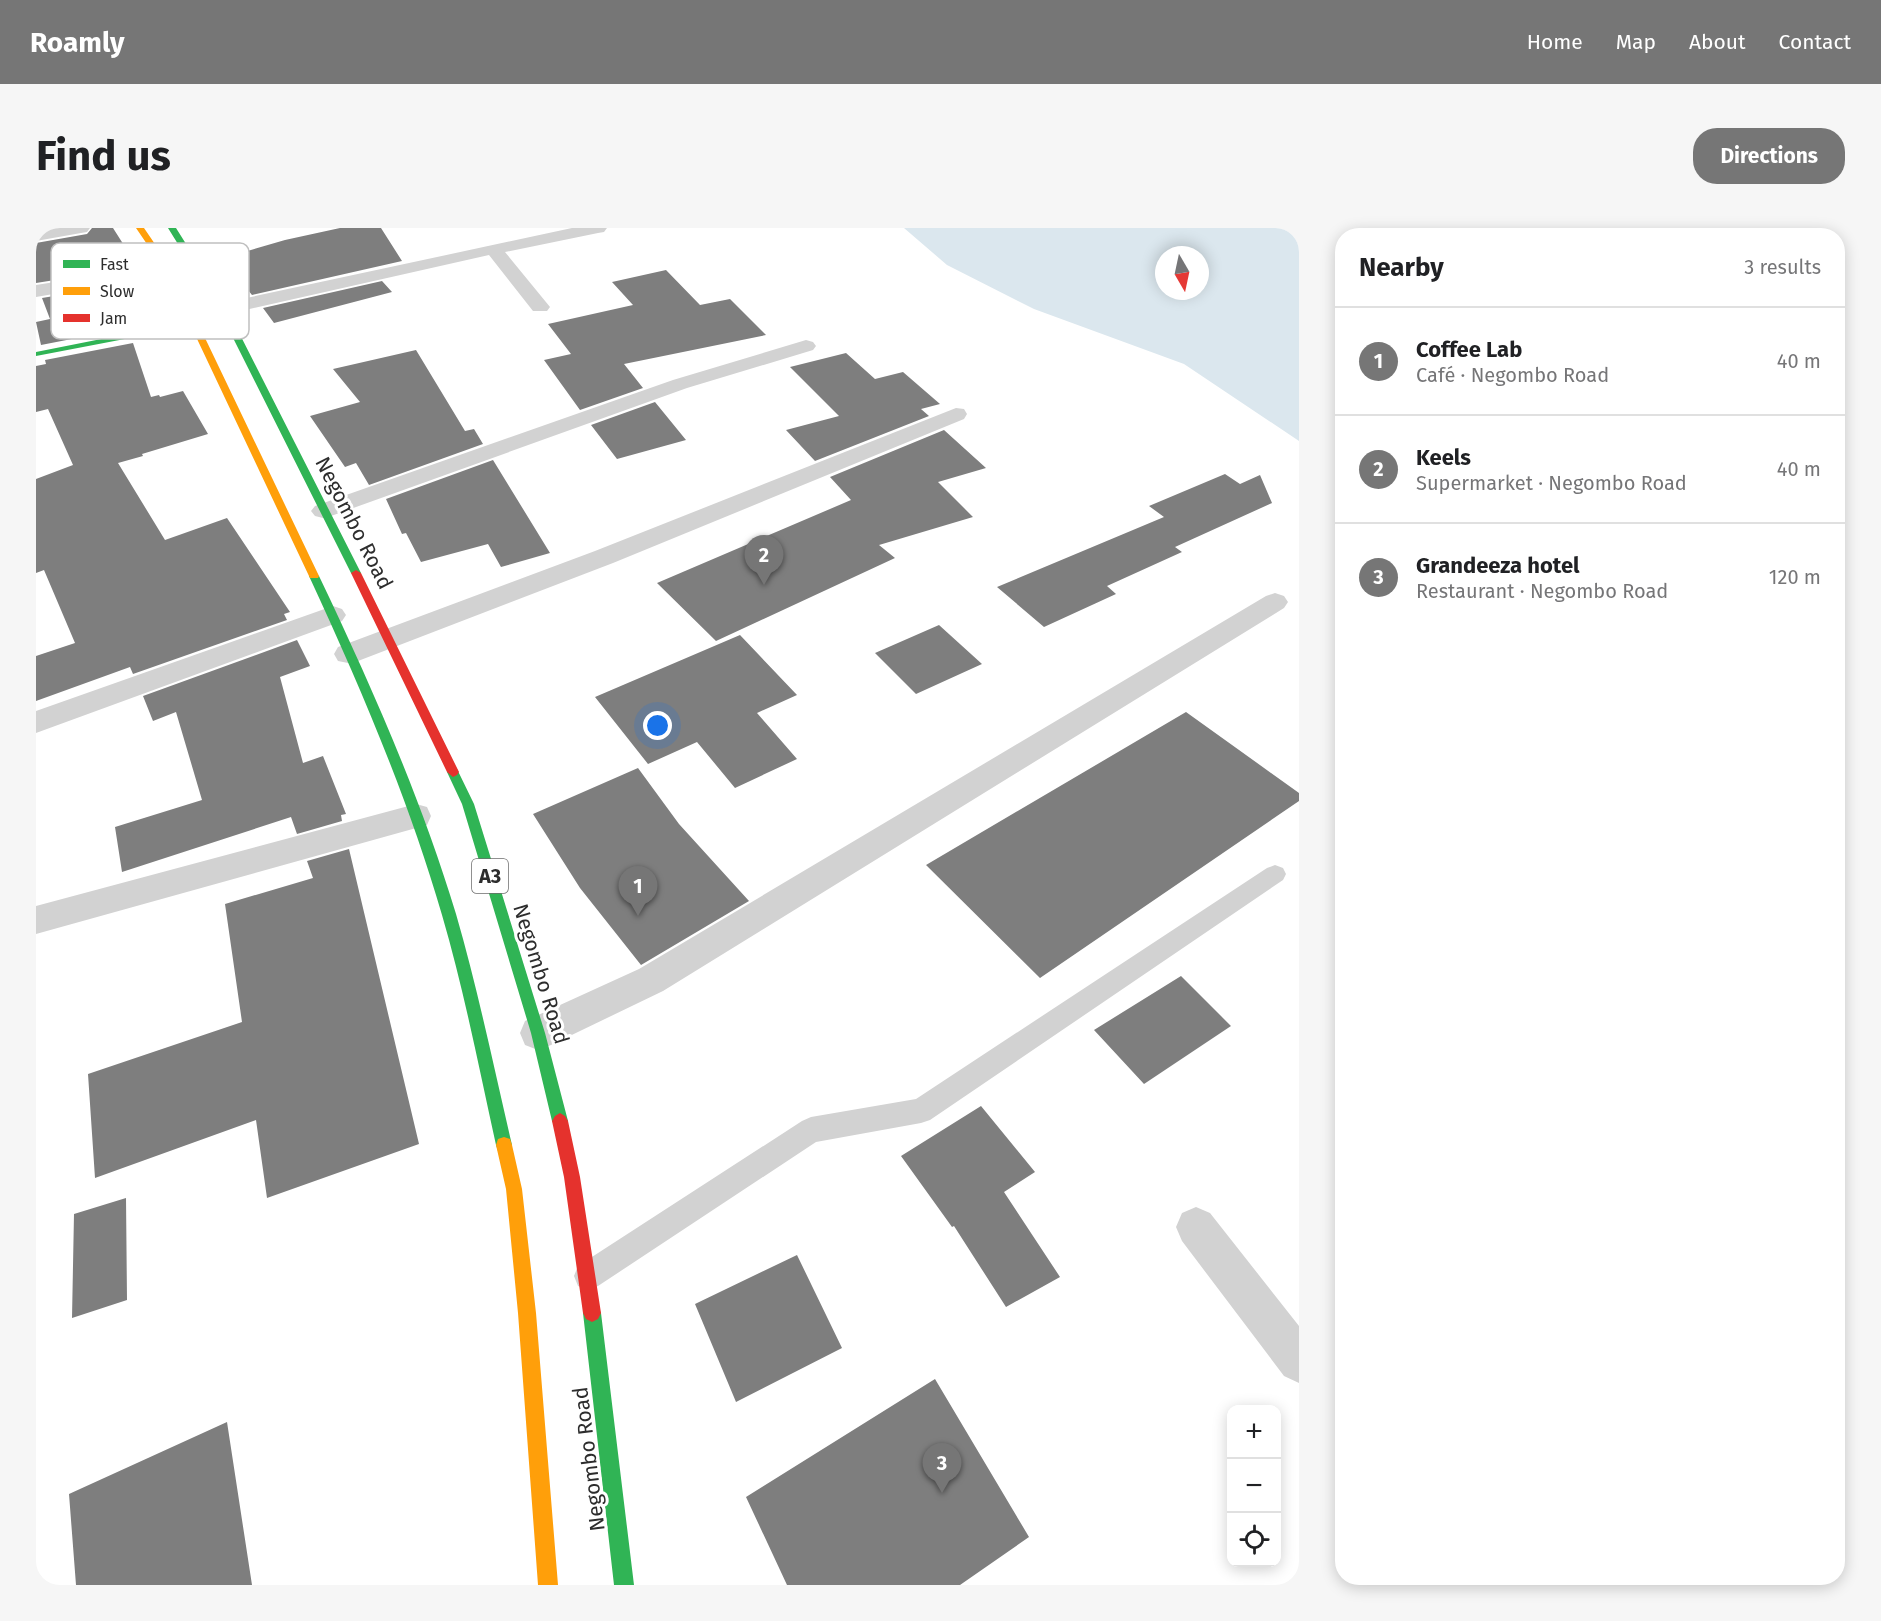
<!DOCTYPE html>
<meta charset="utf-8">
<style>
:root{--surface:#fff;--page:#f6f6f6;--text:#202124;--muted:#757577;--line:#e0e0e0;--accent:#767676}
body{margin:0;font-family:"Fira Sans",sans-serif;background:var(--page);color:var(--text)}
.controls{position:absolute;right:18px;bottom:18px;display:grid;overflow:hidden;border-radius:12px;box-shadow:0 3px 15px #0003}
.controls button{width:54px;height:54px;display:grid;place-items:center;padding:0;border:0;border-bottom:2px solid var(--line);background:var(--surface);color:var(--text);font:30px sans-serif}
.compass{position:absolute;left:1119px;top:18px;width:54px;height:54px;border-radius:50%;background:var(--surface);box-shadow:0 3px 15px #0003;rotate:171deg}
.you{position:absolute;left:622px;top:498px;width:21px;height:21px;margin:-15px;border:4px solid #fff;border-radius:50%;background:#1a73e8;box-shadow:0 0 0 9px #1a73e833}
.badge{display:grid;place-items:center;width:39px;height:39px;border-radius:50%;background:var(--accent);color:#fff;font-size:20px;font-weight:700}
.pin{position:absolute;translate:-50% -50px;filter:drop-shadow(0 2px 3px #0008)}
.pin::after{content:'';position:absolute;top:32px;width:21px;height:18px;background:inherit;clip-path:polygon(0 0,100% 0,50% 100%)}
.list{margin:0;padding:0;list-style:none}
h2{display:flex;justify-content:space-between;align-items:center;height:78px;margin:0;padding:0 24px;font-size:26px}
h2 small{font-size:20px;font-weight:400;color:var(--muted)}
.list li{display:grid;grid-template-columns:39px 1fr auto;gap:18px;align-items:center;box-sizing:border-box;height:108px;padding:0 24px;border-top:2px solid var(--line)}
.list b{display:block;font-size:22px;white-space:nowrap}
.list p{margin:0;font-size:20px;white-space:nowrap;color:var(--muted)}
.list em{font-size:20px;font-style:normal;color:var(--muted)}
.icon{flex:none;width:33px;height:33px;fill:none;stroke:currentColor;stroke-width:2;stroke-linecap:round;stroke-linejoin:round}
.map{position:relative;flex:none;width:1263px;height:1357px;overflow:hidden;border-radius:24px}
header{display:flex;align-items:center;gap:36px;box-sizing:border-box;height:84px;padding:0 30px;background:var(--accent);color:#fff}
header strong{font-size:28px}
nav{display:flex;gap:33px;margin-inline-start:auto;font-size:21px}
.intro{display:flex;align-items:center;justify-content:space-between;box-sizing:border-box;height:144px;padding:0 36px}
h1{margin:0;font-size:42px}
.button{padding:15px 27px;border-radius:24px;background:var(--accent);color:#fff;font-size:21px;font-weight:700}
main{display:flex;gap:36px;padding:0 36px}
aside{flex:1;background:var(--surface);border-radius:24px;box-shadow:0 3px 15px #0003}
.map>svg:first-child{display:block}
.water{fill:#dbe7ee;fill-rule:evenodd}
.building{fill:#7e7e7e}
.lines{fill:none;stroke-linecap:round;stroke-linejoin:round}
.lane{fill:#d2d2d2;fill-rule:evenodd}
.street{fill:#d2d2d2;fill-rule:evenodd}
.fast{fill:#30b455;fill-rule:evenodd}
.slow{fill:#ff9f0a;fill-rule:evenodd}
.jam{fill:#e5322d;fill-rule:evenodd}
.labels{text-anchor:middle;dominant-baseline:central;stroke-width:6;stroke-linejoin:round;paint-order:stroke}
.shield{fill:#fff;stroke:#6c6c6c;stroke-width:1.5}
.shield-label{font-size:20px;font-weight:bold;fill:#2d2d2d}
.street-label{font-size:21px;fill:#2d2d2d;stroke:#fff}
.key{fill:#fff;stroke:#c0c0c0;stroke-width:1.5}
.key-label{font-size:16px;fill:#2d2d2d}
</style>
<header>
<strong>Roamly</strong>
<nav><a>Home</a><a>Map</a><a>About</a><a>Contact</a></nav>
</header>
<div class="intro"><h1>Find us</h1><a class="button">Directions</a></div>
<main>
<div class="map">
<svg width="1263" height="1357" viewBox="0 0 1263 1357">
<rect width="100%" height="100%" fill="#fff"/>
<path class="water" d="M868,0H1263V213L1148,136L998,81L911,37ZM1128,27H1164V63H1128Z"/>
<path class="building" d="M56,0H77L98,33L80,37L82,42L0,55V15L51,6Z
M304,0H345L366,33L216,67L198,45V27L249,12Z
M630,42L664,77L694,71L730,107L588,136L607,160L544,182L508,132L535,126L512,96L597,77L576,54Z
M346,53L356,64L238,95L227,80Z
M90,56L105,86L89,90L92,100L5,117L0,94L14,91L6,70Z
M97,115L115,169L123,167L124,169L147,163L172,206L106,226L107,228L82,235L129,312L191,290L254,384L248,386L251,392L97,446L94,439L0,473V428L39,415L8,342L0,345V251L37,237L12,181L0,184V138L10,136L9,132Z
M380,122L429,203L438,201L447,216L333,257L320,235L309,239L274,188L324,174L297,141Z
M810,125L839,151L867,144L904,176L885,181L893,188L779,233L750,202L803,188L754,139Z
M619,174L650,212L581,231L555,197Z
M908,202L950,240L902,254L937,289L843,317L859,330L680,413L621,355L815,272L794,249Z
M457,232L514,325L465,339L452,316L385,334L370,305L366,306L350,271Z
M1189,246L1204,256L1224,247L1236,275L1139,319L1146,324L1071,358L1080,366L1008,399L961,359L1128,289L1113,278Z
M903,397L946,436L880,466L839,425Z
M704,407L761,467L721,485L761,531L699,560L661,514L612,536L559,469Z
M261,412L274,438L244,449L267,535L287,528L310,586L305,587L306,593L261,606L255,589L86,644L79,599L166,572L140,484L117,493L107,468Z
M1150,484L1263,565V573L1004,750L890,637Z
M602,540L643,596L713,673L605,737L544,660L497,586Z
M313,621L383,916L231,970L220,892L59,950L52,846L206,794L189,676L277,650L271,633Z
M1145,748L1195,798L1108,856L1058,802Z
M945,878L999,944L968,964L1024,1049L970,1079L918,998L916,999L865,928Z
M90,970L91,1072L36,1090L38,986Z
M761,1027L806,1120L700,1174L659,1076Z
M899,1151L993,1309L924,1357H751L710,1269Z
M191,1194L216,1357H40L33,1266Z"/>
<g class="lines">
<path class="lane" d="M1239,637L1247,640L1250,646L1247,652L894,892L885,895L780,914L562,1058L552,1062L542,1058L538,1048L542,1038L766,893L775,889L880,871L1231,640Z"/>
<path class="street" d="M16,0H54L51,4L45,5L0,13V3Z
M536,0H571L568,4L562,5L469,24L514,79L511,83H497L453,27L187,87L180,85L177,81L180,77L187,75Z
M132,36L138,37L141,41L138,45L0,69V57Z
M770,112L777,114L780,118L777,122L651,160L295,288L287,290L279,288L275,283L279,278L637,152Z
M920,180L928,181L931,186L928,191L577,335L322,433L312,435L302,433L298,426L302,419L559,323Z
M1239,365L1248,368L1252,374L1248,380L627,763L515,817L502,822L489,817L484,805L489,793L603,741L1230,368Z
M297,378L306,381L310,387L306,393L0,505V483Z
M380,576L391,579L395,588L391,597L0,706V678Z
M1160,979L1174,985L1263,1098V1155L1248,1148L1146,1013L1140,999L1146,985Z"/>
<path class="fast" d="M132,0H140L191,81L325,345L324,347L320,348L315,345L188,92L0,128V124L186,87Z
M278,345L283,348C335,457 385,570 420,686C442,762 458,840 476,917L474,923L468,925L462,923L460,917C443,840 428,762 406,687C372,570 324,458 273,348Z
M417,539L421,541L438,576L509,805L532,893L529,898L524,901L519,898L516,893L495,805L426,576L411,544Z
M556,1076L562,1079L565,1085L598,1357H578L547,1085L550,1079Z"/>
<path class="slow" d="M100,0H108L136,41L283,348L282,350H274L273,348L128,41Z
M468,909L474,911L476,917L486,961L500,1085L522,1357H502L482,1085L470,961L460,917L462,911Z"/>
<path class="jam" d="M320,342L325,345L423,544L421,547L417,549L411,544L315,345Z
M524,885L529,888L532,893L544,949L565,1085L562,1091L556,1094L550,1091L547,1085L528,949L516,893L519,888Z"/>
</g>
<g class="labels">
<rect class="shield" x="436" y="631" width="36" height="34" rx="4.5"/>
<g class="shield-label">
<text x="454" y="648">A3</text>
</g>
<g class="street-label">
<text transform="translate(318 295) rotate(63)">Negombo Road</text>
<text transform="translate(505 746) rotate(73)">Negombo Road</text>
<text transform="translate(553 1231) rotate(-97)">Negombo Road</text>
</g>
</g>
<rect x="15" y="15" width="198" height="96" rx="9" class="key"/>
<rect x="27" y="32" width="27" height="8" fill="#30b455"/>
<rect x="27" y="59" width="27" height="8" fill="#ff9f0a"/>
<rect x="27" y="86" width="27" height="8" fill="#e5322d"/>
<g class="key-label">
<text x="64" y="42">Fast</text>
<text x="64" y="69">Slow</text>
<text x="64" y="96">Jam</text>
</g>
</svg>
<div class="controls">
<button>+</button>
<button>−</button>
<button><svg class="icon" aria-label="locate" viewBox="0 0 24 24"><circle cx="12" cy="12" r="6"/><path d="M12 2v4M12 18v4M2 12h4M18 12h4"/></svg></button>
</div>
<svg class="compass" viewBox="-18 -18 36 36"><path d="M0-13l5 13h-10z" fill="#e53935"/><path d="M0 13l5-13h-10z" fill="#757577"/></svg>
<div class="you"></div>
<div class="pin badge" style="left:602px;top:688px">1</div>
<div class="pin badge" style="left:728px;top:357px">2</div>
<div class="pin badge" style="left:906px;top:1265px">3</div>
</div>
<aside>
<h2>Nearby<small>3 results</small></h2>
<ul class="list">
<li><span class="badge">1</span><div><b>Coffee Lab</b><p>Café · Negombo Road</p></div><em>40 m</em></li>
<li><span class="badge">2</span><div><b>Keels</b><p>Supermarket · Negombo Road</p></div><em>40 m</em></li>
<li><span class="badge">3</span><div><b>Grandeeza hotel</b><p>Restaurant · Negombo Road</p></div><em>120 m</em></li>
</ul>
</aside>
</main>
